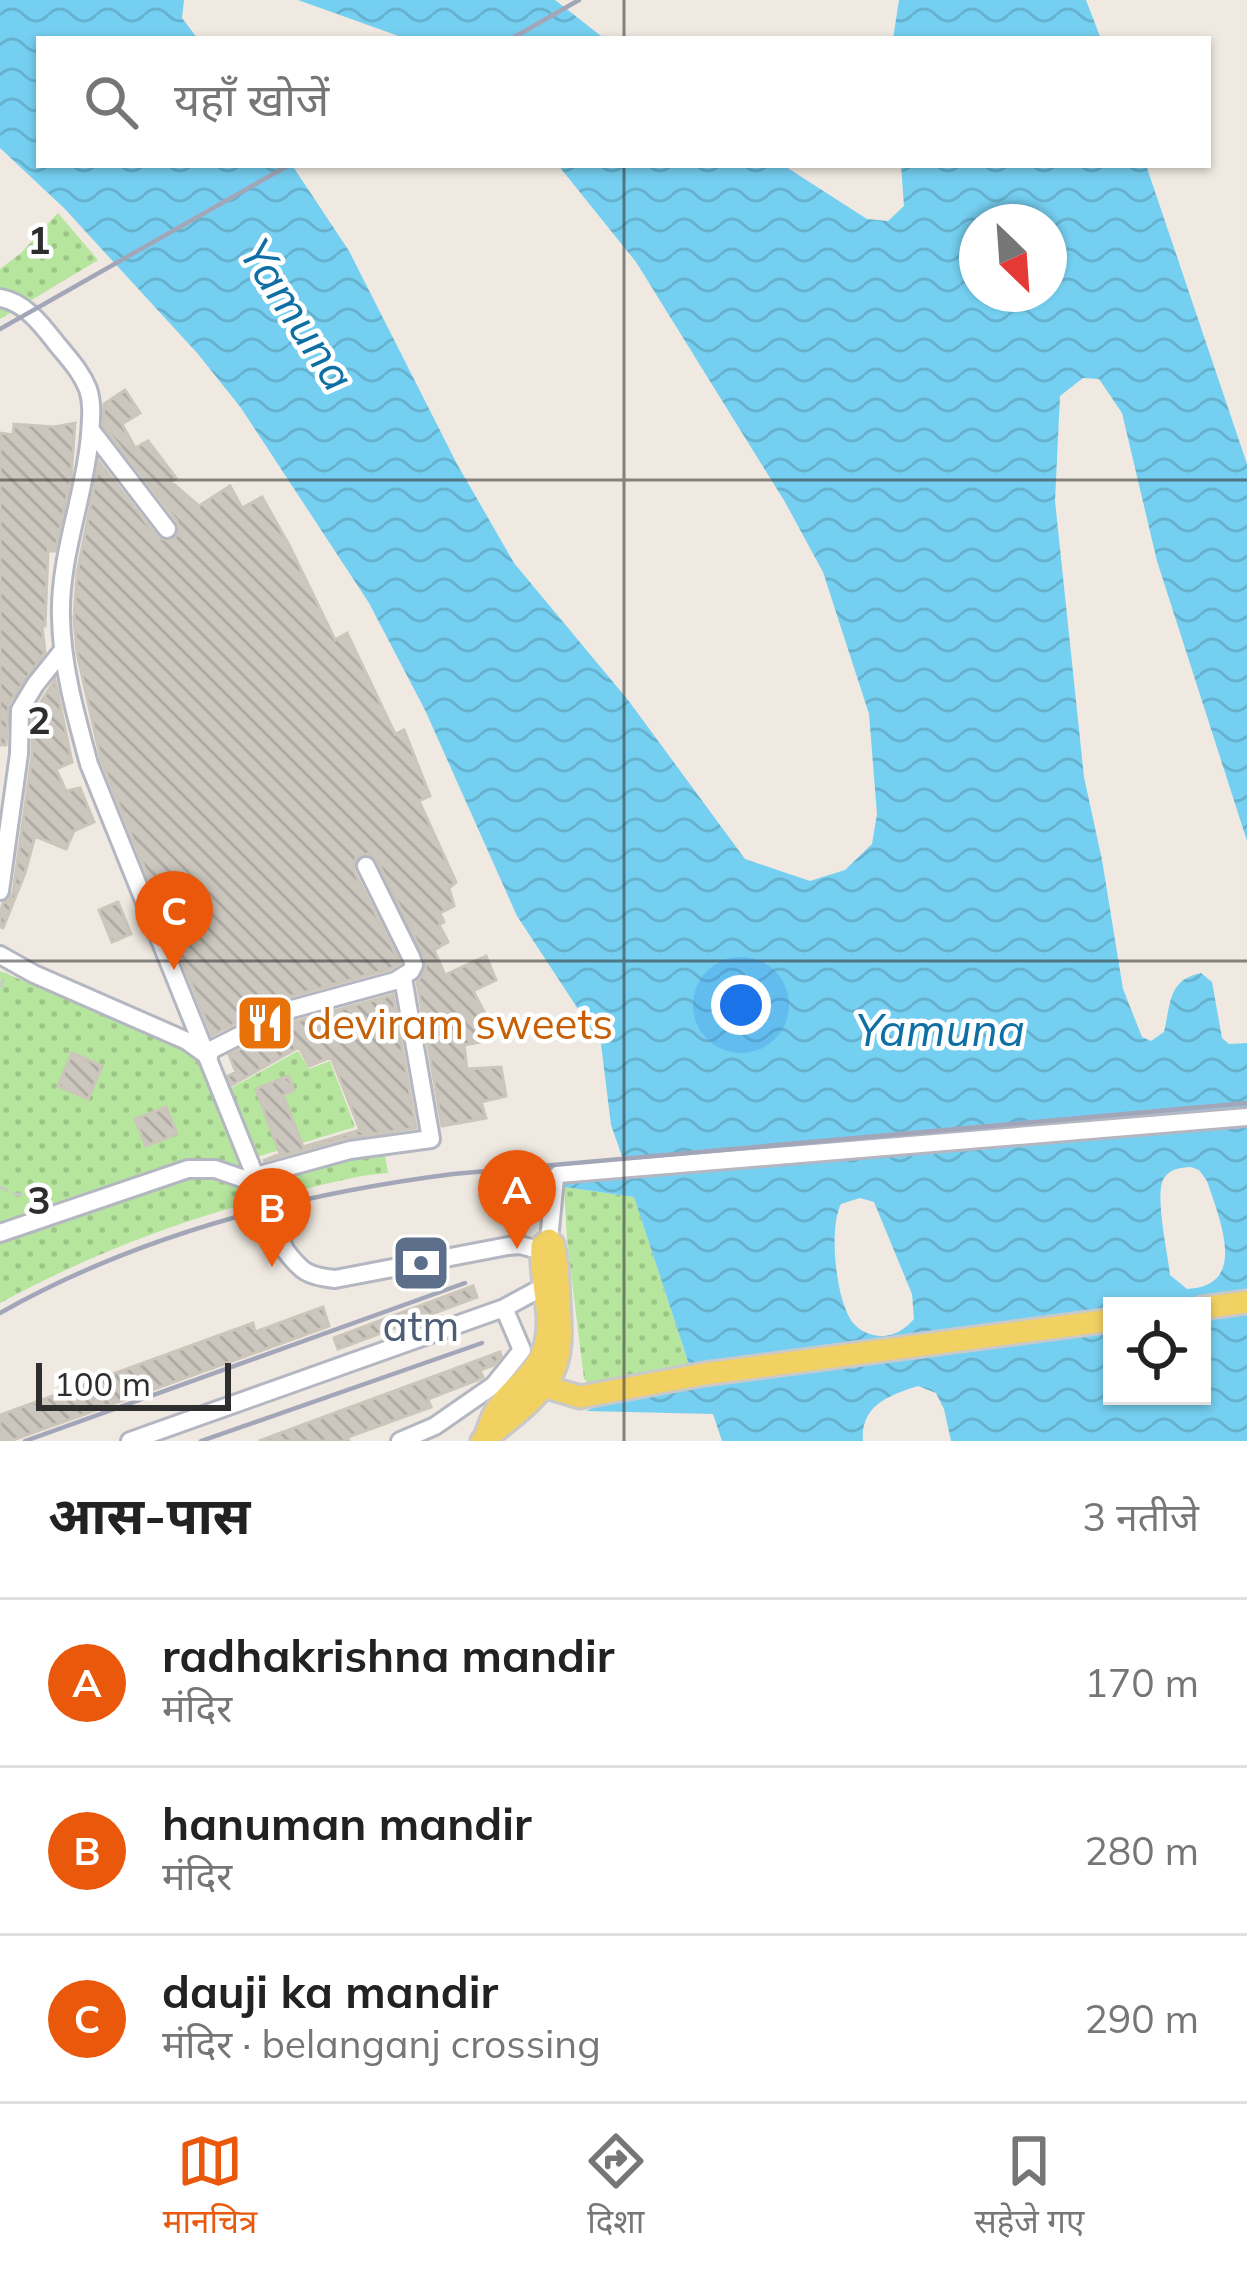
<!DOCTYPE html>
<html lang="hi">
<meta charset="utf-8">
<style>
:root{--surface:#fff;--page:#f2f2f2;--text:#222;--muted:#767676;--line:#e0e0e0;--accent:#ea580c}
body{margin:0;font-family:Mulish,"Noto Sans Devanagari",sans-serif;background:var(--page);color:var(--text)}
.controls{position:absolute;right:36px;bottom:36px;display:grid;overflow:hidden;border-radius:0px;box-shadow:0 3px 9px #0004}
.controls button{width:108px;height:108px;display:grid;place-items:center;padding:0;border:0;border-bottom:3px solid var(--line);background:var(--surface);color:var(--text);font:60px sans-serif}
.compass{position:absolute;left:959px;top:204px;width:108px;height:108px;border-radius:50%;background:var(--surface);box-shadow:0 3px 9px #0004;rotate:155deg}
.scale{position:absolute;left:36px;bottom:30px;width:195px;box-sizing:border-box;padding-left:12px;border:6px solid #2e2e2e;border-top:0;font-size:33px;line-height:42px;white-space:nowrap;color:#2e2e2e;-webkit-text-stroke:9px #fff;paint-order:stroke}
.you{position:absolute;left:741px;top:1005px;width:42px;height:42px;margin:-30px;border:9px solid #fff;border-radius:50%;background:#1a73e8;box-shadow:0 0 0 18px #1a73e833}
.badge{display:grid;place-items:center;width:78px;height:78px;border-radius:50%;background:var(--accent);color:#fff;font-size:39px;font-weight:700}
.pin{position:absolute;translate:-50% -99px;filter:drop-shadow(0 3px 6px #0008)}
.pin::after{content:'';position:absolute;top:63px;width:42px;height:36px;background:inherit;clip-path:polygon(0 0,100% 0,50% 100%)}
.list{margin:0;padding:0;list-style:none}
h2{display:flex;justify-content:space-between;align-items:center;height:156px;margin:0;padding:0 48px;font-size:51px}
h2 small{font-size:39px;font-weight:400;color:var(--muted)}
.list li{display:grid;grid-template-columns:78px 1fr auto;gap:36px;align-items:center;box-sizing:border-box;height:168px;padding:0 48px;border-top:3px solid var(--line)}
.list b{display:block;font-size:45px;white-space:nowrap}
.list p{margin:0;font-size:39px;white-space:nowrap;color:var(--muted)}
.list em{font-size:39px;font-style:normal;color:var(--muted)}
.icon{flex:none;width:66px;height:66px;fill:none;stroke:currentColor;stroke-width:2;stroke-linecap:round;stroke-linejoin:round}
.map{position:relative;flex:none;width:1247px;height:1441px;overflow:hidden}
.search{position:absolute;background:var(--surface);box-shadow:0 3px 9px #0004;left:36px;right:36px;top:36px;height:132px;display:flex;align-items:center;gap:30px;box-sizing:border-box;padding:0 42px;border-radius:0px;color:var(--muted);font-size:45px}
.sheet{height:660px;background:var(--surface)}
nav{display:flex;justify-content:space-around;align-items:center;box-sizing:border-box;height:168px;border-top:3px solid var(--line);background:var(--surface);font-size:33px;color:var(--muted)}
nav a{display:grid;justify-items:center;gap:6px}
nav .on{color:var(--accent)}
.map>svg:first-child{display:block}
.grass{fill:url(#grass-dots)}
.water{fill:url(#water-waves);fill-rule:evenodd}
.building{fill:url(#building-back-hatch);stroke:#cbc5ba;stroke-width:3}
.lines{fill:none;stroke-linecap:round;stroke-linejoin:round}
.minor-casing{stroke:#b4b7c1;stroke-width:22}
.major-casing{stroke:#c9c9c9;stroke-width:27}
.path{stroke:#c9c9c9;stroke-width:3;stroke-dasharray:9 6;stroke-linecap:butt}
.minor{stroke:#fff;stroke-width:16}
.major{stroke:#f2d163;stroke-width:21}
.rail{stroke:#a3a6b8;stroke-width:4.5}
.grid{fill:none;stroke:#2e2e2e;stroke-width:3;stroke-opacity:0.55}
.labels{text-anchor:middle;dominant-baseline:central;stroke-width:9;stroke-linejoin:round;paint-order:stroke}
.food-label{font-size:42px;fill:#c56008;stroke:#fff;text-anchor:start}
.service-label{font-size:42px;fill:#4e5e75;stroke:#fff}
.water-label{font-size:45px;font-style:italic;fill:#0d6fa3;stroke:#fff}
.grid-label{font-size:39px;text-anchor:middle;font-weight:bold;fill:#2e2e2e;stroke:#fff;stroke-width:9;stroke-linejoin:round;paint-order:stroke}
</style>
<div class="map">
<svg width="1247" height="1441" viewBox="0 0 1247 1441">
<defs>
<pattern id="grass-dots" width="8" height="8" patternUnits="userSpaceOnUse" patternTransform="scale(3)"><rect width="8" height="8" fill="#b6e59e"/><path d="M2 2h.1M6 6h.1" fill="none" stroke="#9dc588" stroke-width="1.8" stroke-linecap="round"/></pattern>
<pattern id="water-waves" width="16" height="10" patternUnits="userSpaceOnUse" patternTransform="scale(3)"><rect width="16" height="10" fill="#75cff0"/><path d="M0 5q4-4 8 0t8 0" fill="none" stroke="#66b2ce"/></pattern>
<pattern id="building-back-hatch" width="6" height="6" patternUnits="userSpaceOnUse" patternTransform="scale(3)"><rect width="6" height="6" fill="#cbc7bf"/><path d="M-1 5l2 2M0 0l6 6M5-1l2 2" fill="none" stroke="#afaba4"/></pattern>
</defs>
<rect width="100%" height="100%" fill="#efe9e1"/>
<path class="grass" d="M58,213L98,260L0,319V269L21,253Z
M0,971L185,1048L206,1061L217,1096L298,1051L309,1069L330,1061L355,1127L253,1158L261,1178L384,1151L388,1173C360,1175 333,1182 305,1189C198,1213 96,1251 0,1303Z
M564,1187L634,1197L696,1387L607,1402L584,1379L567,1240Z"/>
<path class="water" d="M0,0H184L182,18L198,39H39V165H292L349,251L457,464L514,563L628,700L745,859L810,881L845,870L872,844L877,814L869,714L823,572L785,502L636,262L558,165H783L867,219L888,221L904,206L901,165H1146L1247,464V841L1157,561L1122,413L1099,379L1083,378L1060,396L1055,501L1084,777L1102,860L1123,989L1142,1037L1151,1041L1164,1032C1171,1003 1168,980 1201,973L1212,982L1222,1038L1229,1044L1247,1043V1441H951L944,1409L936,1393L918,1386C889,1395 860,1406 863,1441H722L713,1414L586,1411L607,1402L696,1386L634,1197L564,1187L565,1179L629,1176L611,1125L601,1044L517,916L425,710L369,603L241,408L198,354L64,208L0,148ZM977,222H1049V294H977ZM1191,1167L1199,1170L1207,1181C1222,1225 1247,1286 1187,1289L1170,1275C1168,1253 1154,1194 1164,1178C1171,1168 1180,1168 1191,1167ZM860,1198L874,1202L912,1294L914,1319C905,1329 895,1336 881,1336C872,1336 862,1332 855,1325C836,1306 828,1228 841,1204ZM1112,1306H1202V1396H1112Z
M298,0H555L605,39H407Z
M899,0H1086L1101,39H893Z"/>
<path class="building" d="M125,390L140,413L122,424L135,448L148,441L176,478L171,482L199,506L230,486L242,508L262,497L289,545L335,640L347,633L395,734L404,730L430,796L419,801L456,882L449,888L454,906L440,913L444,922L439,925L448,942L434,950L445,975L486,956L496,980L473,991L490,1023L492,1040L464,1045L467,1069L501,1067L506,1096L481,1102L486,1118L442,1126L417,982L425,971L426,961L377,860L368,854L356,858L354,871L400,963L390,969L288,997L212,1035L101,760L77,653L74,618L77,574L99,462L158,538L170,541L179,533L177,521L103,425L104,404Z
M75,423L71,478L55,551H48L45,626H42L45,652L9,703L6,745H0V433L13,435L14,424L54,427Z
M55,680L72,762L56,769L66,791L80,788L94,822L74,831L66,849L35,836L25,873L3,928L0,927V914L3,903L9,900L13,893L32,756L33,714Z
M118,902L131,934L112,942L99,910Z
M393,995L416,1128L347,1138L263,1161L280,1154L256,1089L288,1076L294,1090L283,1095L303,1147L360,1130L331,1057L309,1066L299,1047L232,1085L228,1076L236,1072L229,1055L297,1021Z
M72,1053L102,1066L88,1099L58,1086Z
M166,1107L177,1134L146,1146L135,1119Z
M473,1286L477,1297L338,1349L334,1338Z
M323,1307L329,1326L10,1441H0V1415L253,1323L255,1332Z
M500,1352L501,1356L494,1365L480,1370L483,1377L480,1379L428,1399L431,1407L348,1437L349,1441H259Z"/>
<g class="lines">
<g class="minor-casing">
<path id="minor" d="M0,298C25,302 42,325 56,343C68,358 81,371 88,389C93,404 91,419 90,435C85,496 59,556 61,618C62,668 76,716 89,764L285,1250C302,1272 307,1276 335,1279L508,1246L520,1245L542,1251
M91,430L167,529
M0,891L19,754L20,710L35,685L63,650
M0,955L34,974L187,1041L209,1057
M207,1052L292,1009L395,981L411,971L414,965L411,957L366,866
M256,1176L350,1150L431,1139L403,978
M0,1233L188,1169H215L259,1184
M549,1240L555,1178L559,1174L1247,1117
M130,1441L504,1308
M400,1441L435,1426L494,1385L522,1350L504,1308L543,1287"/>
</g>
<g class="major-casing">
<path id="major" d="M1202,1308L1247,1302
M529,1377L543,1386L580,1397L704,1374L1112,1320
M482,1441C505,1423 544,1396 555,1367C563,1346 560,1322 559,1301C558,1281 558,1263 553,1244L549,1240L542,1246C539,1278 553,1311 546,1342C538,1377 511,1385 496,1411C491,1419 488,1429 485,1438"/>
</g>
<path class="path" d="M0,987L7,973
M0,1187L15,1194L54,1199"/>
<use href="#minor" class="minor"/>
<use href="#major" class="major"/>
<path class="rail" d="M511,39L579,0
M0,329L289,165
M0,1313C138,1235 296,1194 453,1174L1247,1103
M25,1441L465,1283
M201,1441L482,1343"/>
</g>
<path class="grid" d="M624,0V39M624,165V1441M0,480H1247M0,961H1247"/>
<defs>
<g id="restaurant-square" transform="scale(3)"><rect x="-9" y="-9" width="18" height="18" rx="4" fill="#e8710a" stroke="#fff"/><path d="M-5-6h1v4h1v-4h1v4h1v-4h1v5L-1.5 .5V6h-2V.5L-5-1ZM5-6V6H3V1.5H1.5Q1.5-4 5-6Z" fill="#fff"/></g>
<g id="bank-square" transform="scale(3)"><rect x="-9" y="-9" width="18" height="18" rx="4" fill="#5c6f8a" stroke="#fff"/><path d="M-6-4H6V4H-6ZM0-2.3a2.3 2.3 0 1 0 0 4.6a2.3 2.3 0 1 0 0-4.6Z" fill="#fff"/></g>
</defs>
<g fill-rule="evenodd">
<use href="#restaurant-square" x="265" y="1023"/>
<use href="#bank-square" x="421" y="1263"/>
</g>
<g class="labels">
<g class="food-label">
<text x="307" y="1023">deviram sweets</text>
</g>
<g class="service-label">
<text x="421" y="1325">atm</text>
</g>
<g class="water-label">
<text transform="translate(298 314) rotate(57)">Yamuna</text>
<text x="940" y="1029">Yamuna</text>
</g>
</g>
<g class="grid-label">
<text x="39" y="254">1</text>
<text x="39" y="734">2</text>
<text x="39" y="1214">3</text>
</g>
</svg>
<div class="controls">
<button><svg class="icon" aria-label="locate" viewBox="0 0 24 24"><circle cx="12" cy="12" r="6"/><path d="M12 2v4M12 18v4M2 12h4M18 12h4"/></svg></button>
</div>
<svg class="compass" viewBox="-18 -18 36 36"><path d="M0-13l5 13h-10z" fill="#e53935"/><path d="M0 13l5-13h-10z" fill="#767676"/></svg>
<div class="scale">100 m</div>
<div class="you"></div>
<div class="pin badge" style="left:517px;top:1249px">A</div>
<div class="pin badge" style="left:272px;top:1267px">B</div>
<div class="pin badge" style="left:174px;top:970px">C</div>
<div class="search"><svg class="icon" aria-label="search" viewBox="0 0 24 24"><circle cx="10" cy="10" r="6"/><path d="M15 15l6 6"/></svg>यहाँ खोजें</div>
</div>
<section class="sheet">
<h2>आस-पास<small>3 नतीजे</small></h2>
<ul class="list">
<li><span class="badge">A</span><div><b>radhakrishna mandir</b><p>मंदिर</p></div><em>170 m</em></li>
<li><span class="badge">B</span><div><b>hanuman mandir</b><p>मंदिर</p></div><em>280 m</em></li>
<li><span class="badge">C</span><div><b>dauji ka mandir</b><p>मंदिर · belanganj crossing</p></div><em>290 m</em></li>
</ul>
</section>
<nav>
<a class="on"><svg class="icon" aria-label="map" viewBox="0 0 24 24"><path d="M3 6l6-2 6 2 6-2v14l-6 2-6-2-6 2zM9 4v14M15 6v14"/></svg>मानचित्र</a>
<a><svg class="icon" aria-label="directions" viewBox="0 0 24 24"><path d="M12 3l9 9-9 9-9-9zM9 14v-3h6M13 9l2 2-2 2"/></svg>दिशा</a>
<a><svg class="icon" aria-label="saved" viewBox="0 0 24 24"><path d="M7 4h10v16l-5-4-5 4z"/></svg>सहेजे गए</a>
</nav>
